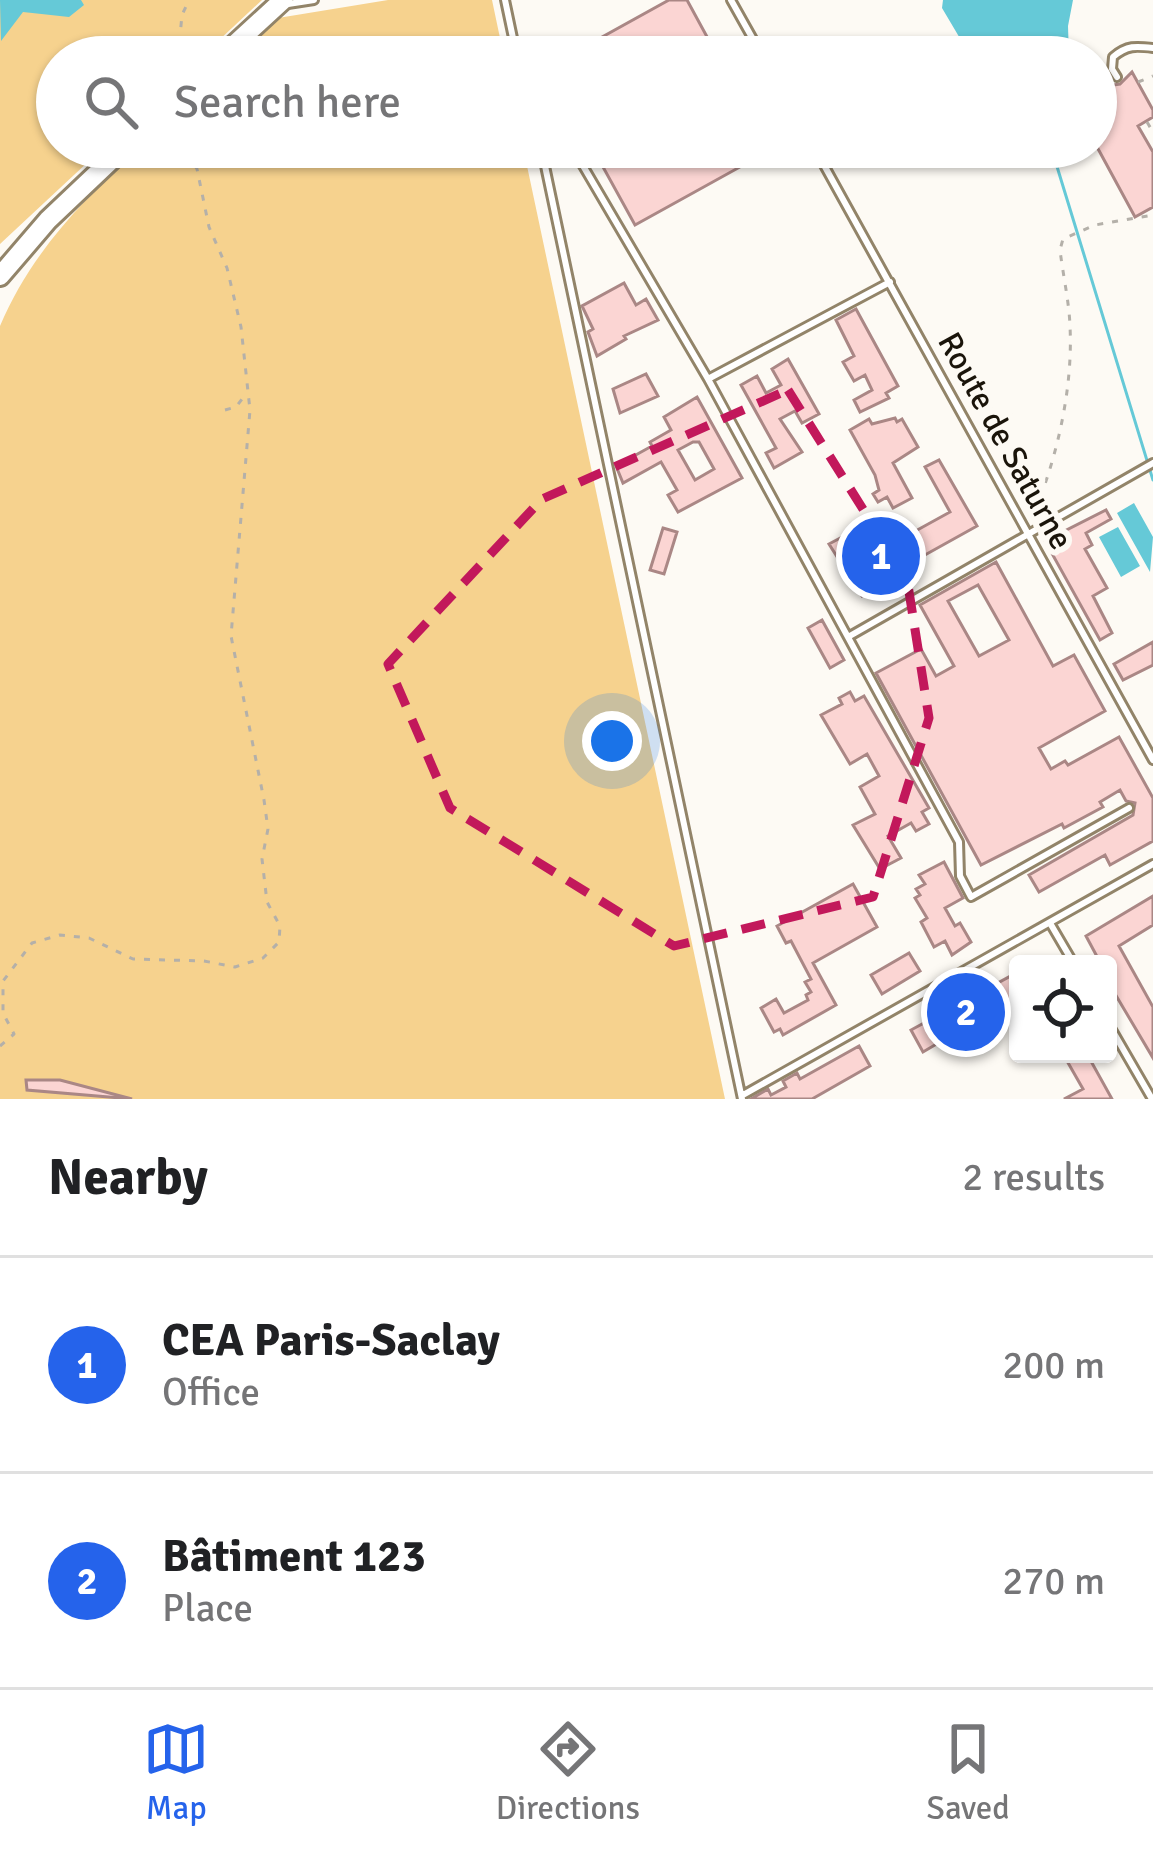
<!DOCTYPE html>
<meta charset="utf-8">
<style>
:root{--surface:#fff;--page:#f6f6f6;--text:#202124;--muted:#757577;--line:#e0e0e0;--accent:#2563eb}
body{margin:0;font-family:Signika,sans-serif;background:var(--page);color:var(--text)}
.controls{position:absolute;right:36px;bottom:36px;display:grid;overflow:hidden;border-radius:12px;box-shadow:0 3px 9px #0004}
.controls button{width:108px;height:108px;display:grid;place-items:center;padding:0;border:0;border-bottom:3px solid var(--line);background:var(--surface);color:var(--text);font:60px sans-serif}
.you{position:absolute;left:612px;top:741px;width:42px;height:42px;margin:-30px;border:9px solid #fff;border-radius:50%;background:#1a73e8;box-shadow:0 0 0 18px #1a73e833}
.badge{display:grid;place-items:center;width:78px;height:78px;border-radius:50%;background:var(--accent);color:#fff;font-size:39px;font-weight:700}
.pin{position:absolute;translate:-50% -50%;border:6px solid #fff;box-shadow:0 3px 12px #0006}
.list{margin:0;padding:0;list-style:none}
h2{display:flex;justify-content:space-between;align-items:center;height:156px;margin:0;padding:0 48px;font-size:51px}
h2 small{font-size:39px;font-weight:400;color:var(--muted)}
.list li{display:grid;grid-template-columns:78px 1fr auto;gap:36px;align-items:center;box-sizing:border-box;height:216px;padding:0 48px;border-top:3px solid var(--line)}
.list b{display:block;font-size:45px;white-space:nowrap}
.list p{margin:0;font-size:39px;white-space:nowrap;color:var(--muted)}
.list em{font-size:39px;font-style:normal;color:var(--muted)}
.icon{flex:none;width:66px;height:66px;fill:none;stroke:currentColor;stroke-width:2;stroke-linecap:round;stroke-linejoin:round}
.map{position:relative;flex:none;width:1153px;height:1099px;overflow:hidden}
.search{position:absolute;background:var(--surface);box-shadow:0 3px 9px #0004;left:36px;right:36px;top:36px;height:132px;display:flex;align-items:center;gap:30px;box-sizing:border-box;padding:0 42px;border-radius:66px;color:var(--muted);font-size:45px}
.sheet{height:588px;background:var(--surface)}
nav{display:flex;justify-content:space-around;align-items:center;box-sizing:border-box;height:168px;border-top:3px solid var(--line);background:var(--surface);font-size:33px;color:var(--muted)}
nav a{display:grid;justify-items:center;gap:6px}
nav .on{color:var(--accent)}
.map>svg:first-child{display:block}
.green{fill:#f6d28e}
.water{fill:#65c9d7}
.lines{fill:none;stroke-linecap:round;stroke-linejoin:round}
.stream{stroke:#65c9d7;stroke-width:3}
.building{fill:#fbd5d3;stroke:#aa8785;stroke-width:3;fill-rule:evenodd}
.lane-casing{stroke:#928469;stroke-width:12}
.secondary-casing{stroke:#928469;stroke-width:24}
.path{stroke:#b4b0a9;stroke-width:3;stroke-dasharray:6 9;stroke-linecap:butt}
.lane{stroke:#fff;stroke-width:6}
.secondary{stroke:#fff;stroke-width:18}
.marked{fill:none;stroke:#c2185b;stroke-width:9;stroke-dasharray:24 15;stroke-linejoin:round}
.labels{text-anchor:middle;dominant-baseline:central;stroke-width:12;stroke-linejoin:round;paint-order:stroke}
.street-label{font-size:33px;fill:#1a140a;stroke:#fdfaf4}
</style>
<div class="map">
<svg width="1153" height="1099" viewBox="0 0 1153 1099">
<rect width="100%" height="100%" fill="#fdfaf4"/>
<path class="green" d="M0,0H262L201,57H57V147H104L0,244Z
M388,0H492L504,57H236L278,18Z
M140,147H523L725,1099H0V326C31,253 82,201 140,147Z"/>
<path class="water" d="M0,0H81L84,5L69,17L23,12L1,41Z
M943,0H1073L1068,26L1069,57H971L942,8Z
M1134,503L1153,537L1150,572L1117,513Z
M1118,527L1140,566L1121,577L1099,537Z"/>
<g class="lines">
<path class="stream" d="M1051,147L1153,480"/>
</g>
<path class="building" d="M669,0H687L718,57H566Z
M1132,72L1153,110V117L1138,126L1153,152V207L1135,217L1096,145V98L1106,93V86L1120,84Z
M592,147H776L635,225Z
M624,283L636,305L646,299L658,320L624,336L626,339L597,356L588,332L593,329L582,306Z
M856,309L898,386L886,393L889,398L860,412L854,400L872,390L865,375L854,381L843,362L854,356L836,320Z
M788,359L819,414L802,423L795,411L780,419L802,452L774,468L766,453L776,448L741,385L757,376L766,393L781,385L772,369Z
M646,374L658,396L620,413L613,389Z
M697,397L742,478L678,512L668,495L677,490L661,462L623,483L616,466L652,446L650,442L671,430L664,417ZM693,442H699L714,469L695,480L678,450Z
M895,418L897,422L902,419L918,447L893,463L912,498L893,508L887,497L878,502L873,494L879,490L875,475L850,430L869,419L872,424Z
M939,460L977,526L871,585L874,590L862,596L829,544L846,535L861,561L950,512L925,467Z
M1106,510L1111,519L1086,533L1092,545L1085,549L1107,588L1093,596L1112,633L1100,640L1045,541Z
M663,528L677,532L664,574L650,570Z
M996,562L1053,666L1074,655L1105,711L1039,748L1051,769L1065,761L1068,765L1119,737L1153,798V841L1110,865L1105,855L1039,892L1029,875L1133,815L1135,803L1126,801L1120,790L1100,802L1103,807L1064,828L1062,824L981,865L876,673L921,649L936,676L954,666L920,605ZM978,585L1009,640L979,656L948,601Z
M822,620L844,660L830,668L808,628Z
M1153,642V665L1123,680L1114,664Z
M850,692L855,701L864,696L929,808L922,812L929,824L916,831L911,823L888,836L901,858L880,869L853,825L875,814L860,787L879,776L867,754L850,764L821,715L842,704L839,698Z
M944,862L963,898L945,908L955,926L960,923L971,942L952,955L945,941L934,947L921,922L927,918L915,898L920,895L916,889L925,884L919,875Z
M853,884L877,927L813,963L836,1005L783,1035L780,1029L774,1032L761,1008L776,999L784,1013L808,1000L806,995L811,992L805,982L811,979L791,941L786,943L777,926Z
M1153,896V925L1119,946L1153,1007V1058L1108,982V964H1101L1086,936Z
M909,953L920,971L882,994L871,975Z
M1018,972V996L923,1052L911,1030Z
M859,1046L870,1066L812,1099H751L768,1089L771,1095L786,1087L783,1081L797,1073L800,1079Z
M1063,1054H1087L1112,1099H1064L1083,1089Z
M26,1080H60L132,1099L27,1090Z"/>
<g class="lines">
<g class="lane-casing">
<path id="lane" d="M505,0L517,57
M731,0L763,57
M288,4L314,0
M1117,77L1112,69L1113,57C1127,45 1136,46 1153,48
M541,147L742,1099
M572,147L708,379L959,842L960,876L971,897L1129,808
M814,147L1153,760
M708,379L890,282
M848,637L1153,463
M1050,923L1074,964
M1108,1023L1152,1099
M743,1095L1153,864"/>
</g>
<g class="secondary-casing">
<path id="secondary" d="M221,57L283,0
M0,276L48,220L125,147"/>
</g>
<path class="path" d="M178,57L182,15L189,0
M1138,82L1153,76
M1108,104L1102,94L1108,78
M1147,122L1153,132
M139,160L150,155L155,147
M225,410L236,407L242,399
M1035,511C1058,454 1073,387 1070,326C1069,301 1063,275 1060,250L1063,239L1095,225L1153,215
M0,1046L14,1034L3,1013V981L32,943L60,935L89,938L133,959L204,961L235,967L263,958L279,942L280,926L267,902L262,859L268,829L264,800L231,636L250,410L241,327L227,268L209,227L197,169L182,147"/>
<use href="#lane" class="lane"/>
<use href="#secondary" class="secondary"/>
</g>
<path class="marked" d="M788,390L907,579L929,718L873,897L674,946L450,808L388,664L542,499Z"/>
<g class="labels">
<g class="street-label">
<text transform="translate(1005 441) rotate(61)">Route de Saturne</text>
</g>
</g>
</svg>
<div class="controls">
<button><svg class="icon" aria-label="locate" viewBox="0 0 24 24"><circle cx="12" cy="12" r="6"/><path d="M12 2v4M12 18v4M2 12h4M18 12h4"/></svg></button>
</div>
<div class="you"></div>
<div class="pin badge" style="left:881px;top:556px">1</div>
<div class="pin badge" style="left:966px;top:1012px">2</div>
<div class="search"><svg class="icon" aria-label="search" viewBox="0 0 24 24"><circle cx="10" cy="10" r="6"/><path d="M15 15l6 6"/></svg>Search here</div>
</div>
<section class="sheet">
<h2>Nearby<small>2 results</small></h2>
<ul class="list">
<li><span class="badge">1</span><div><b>CEA Paris-Saclay</b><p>Office</p></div><em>200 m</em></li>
<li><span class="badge">2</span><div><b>Bâtiment 123</b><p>Place</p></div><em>270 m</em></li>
</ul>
</section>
<nav>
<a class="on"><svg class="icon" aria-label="map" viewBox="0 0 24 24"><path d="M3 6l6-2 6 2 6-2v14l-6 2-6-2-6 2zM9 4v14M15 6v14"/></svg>Map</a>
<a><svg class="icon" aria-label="directions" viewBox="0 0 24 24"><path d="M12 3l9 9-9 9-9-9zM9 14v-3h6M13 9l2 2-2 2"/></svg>Directions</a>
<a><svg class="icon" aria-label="saved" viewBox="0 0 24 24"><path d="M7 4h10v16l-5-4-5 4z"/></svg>Saved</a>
</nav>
